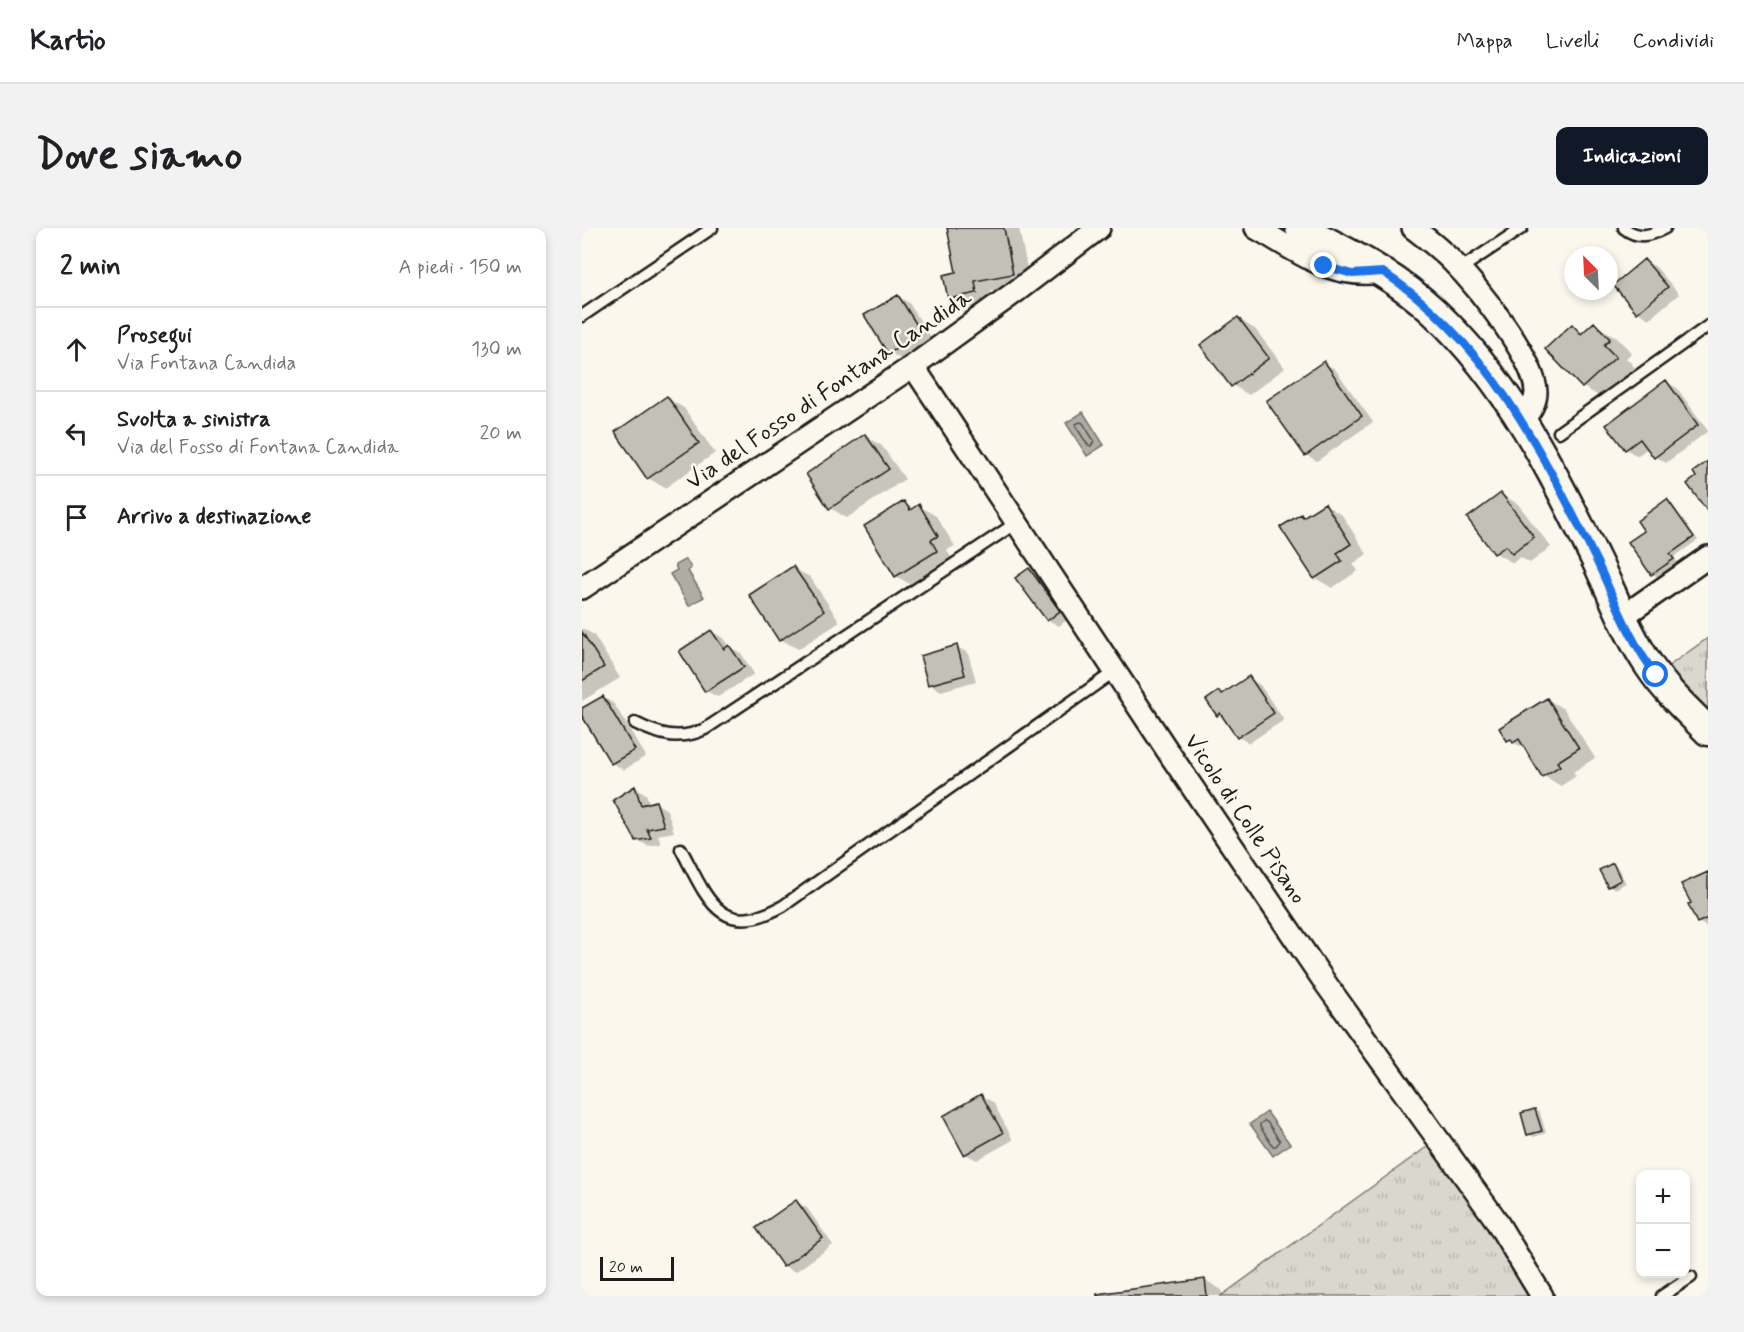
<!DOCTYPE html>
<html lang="it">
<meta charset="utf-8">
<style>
:root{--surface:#fff;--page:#f2f2f2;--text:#202124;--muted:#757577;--line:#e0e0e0;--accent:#111827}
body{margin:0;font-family:Mynerve,sans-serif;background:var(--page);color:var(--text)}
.controls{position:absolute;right:18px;bottom:18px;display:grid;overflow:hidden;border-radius:12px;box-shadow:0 3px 9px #0003}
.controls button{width:54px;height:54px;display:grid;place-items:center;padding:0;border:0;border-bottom:2px solid var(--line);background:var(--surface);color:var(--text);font:30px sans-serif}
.compass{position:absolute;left:982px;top:18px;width:54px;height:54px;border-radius:50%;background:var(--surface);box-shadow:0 3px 9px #0003;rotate:336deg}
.scale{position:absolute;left:18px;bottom:15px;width:74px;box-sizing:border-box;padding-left:6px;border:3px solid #1c1c1c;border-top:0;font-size:16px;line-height:21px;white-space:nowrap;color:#1c1c1c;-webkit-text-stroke:4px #fbf7ec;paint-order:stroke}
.stop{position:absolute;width:18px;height:18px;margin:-14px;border:4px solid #1a73e8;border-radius:50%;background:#fff}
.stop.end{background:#1a73e8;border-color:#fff;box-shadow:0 2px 6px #0008}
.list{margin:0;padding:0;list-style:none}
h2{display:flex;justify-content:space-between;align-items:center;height:78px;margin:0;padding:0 24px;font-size:26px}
h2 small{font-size:20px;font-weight:400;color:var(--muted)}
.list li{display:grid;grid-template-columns:39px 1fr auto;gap:18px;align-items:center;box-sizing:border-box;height:84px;padding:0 24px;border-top:2px solid var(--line)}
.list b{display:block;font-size:22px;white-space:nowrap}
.list p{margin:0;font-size:20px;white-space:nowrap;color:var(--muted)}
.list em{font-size:20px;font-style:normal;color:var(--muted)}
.icon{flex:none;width:33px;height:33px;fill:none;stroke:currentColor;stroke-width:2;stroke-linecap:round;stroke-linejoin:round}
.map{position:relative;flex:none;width:1126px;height:1068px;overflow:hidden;border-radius:12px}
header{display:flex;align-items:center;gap:36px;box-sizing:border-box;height:84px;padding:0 30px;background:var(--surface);border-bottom:2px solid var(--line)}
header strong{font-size:28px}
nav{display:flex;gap:33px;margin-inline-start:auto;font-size:21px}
.intro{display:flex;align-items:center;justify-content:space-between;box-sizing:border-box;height:144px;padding:0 36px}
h1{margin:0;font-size:42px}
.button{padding:15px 27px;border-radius:12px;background:var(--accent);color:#fff;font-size:21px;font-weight:700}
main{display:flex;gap:36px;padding:0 36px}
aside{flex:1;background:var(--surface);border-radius:12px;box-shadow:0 3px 9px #0003}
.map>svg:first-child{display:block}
.grass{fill:url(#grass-tufts);stroke:#7b7a75;stroke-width:1.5}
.water{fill:#afaca5;stroke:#74726e;stroke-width:1.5}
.shadow{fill:#0003}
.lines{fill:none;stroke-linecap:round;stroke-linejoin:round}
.shore{stroke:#575653;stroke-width:1.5}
.building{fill:#c3c0b8;stroke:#1c1c1c;stroke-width:1.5}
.service-casing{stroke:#1c1c1c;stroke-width:15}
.minor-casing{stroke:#1c1c1c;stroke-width:26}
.secondary-casing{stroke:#1c1c1c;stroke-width:33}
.service{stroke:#fbf7ec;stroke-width:10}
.minor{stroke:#fbf7ec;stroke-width:21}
.secondary{stroke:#fbf7ec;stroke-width:28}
.route{stroke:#1a73e8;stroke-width:8}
.labels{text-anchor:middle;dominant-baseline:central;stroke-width:5;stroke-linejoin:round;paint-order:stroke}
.street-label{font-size:24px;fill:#1c1c1c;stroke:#fbf7ec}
</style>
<header>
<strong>Kartio</strong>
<nav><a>Mappa</a><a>Livelli</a><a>Condividi</a></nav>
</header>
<div class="intro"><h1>Dove siamo</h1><a class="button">Indicazioni</a></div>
<main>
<aside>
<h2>2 min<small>A piedi · 150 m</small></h2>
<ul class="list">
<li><svg class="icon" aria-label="ahead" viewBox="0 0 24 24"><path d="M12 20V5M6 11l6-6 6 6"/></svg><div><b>Prosegui</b><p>Via Fontana Candida</p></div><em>130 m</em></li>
<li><svg class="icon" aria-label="left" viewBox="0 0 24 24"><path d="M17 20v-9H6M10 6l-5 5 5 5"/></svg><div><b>Svolta a sinistra</b><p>Via del Fosso di Fontana Candida</p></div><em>20 m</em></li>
<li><svg class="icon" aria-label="arrive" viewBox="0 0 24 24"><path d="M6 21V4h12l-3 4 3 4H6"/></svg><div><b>Arrivo a destinazione</b></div></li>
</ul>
</aside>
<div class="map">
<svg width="1126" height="1068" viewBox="0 0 1126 1068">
<defs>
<pattern id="grass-tufts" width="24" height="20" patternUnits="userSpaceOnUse" patternTransform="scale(1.5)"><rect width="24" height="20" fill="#dad7ce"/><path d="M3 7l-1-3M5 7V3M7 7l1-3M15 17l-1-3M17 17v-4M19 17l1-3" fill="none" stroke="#bab8b0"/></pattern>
</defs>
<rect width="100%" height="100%" fill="#fbf7ec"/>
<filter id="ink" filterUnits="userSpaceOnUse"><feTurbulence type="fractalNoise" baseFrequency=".0167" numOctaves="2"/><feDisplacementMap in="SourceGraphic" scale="12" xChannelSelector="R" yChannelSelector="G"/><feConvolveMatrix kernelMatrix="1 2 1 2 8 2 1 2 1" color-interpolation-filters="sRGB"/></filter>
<g filter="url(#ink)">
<path class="grass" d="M1126,410V503L1074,447Z
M849,916L955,1068H639Z"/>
<path class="water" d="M501,184L522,217L505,228L484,195Z
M104,331L109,340L106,343L122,369L107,378L88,346L95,342L93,337Z
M685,884L708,916L691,928L668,896Z"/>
<path class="shadow" d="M367,0H437L448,55L409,63L411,74L384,80L367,70L376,45Z
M1062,32L1074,39L1097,66L1067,91L1056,84L1033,57Z
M316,68L327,75L350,111L319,131L308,125Z
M656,91L673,101L703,140L667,167L650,157Z
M1012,96L1034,109L1050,125L1044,130L1055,142L1024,172L1001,159L990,98L1002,105Z
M742,135L753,141L791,194L735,233L724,227Z
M1084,154L1095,160L1126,203L1084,235L1073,228L1066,220L1055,228L1044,221Z
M85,170L102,180L133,225L83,260L66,250Z
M283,208L300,218L323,251L265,290L248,280L226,247Z
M919,266L936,276L969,319L948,335L938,329L931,335L913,325Z
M1085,273L1090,276L1116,312L1092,329L1096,335L1076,349L1071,346L1048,315L1064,303Z
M322,275L333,281L337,278L354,288L373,318L365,322L371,333L331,358L314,348Z
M743,277L760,287L785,326L771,336L776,343L750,360L733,350L719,288L723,290Z
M211,340L228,349L258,394L216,421L198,411Z
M447,342L458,349L488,390L477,398L466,392Z
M0,400L12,407L38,450L0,473Z
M129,403L141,410L147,419L159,425L172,446L136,469L124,463Z
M375,419L386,425L394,453L359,463L348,456Z
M667,450L678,457L702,492L667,515L656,509L645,492L636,486L641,467Z
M21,469L32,476L64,528L42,542L30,535L0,485V481Z
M965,471L982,481L1013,530L991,544L994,548L979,558L962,548L944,521L926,512Z
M53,559L64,566L68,576L74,575L85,582L92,604L76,607L79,616L66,618L55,612Z
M1031,637L1036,640L1044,655L1033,661L1028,658Z
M1126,645V700L1117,694L1108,677L1111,676L1101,657Z
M399,868L411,874L431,912L395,932L383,926Z
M953,882L958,885L964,905L952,909L946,906Z
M214,974L225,980L251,1017L213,1044L202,1038Z
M623,1052L640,1062L641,1068H517Z"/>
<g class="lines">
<path class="shore" d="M498,194L501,195L512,213L509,218L506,217L494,199V196Z
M682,893L685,894L698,913L694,918H691L678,899V896Z"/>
</g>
<path class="building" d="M365,0H422L431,46L393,53L395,65L366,71L361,47L374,44Z
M1062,31L1086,59L1055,85L1031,57Z
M316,67L340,105L306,126L282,87Z
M656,89L687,130L649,159L618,117Z
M1012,94L1028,111L1022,117L1034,129L1000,160L963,121L990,96L999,106Z
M742,133L780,188L723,228L684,173Z
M1084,152L1116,197L1072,230L1058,211L1043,222L1024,197Z
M85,168L117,215L65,251L33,204Z
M283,206L307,241L247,281L224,246Z
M1126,233V284L1105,256L1114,249L1111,244Z
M919,265L952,309L930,326L924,318L912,326L885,290Z
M1085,271L1112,309L1088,326L1092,331L1069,347L1046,314L1062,303L1055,293Z
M322,273L328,282L337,276L356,308L349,312L355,323L313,349L282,298Z
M743,275L769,316L755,325L760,333L732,351L698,299L719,286L721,289Z
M211,338L242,383L197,413L167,367Z
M447,340L478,383L465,393L433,350Z
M129,402L142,421L147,417L162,439L123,464L97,423Z
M0,404L22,439L0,453Z
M375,417L383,447L346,457L338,428Z
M667,448L692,485L655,510L638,485L635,488L624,472L637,463L640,466Z
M21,468L53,522L29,536L0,488V480Z
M965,470L997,520L975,534L978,538L960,549L937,511L931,515L929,511L925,513L917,500Z
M53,558L59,577L74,573L82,598L65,601L69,610L54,613L31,572Z
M1031,635L1039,652L1026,659L1017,642Z
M1126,644V690L1115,695L1106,676L1109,675L1099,656Z
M399,866L421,905L382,927L361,888Z
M953,881L960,903L945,907L939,885Z
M214,972L241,1010L201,1039L174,1000Z
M623,1051L625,1068H515V1066Z"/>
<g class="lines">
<g class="service-casing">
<path id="service" d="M1042,0C1056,11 1068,8 1083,0
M878,41L940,0
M0,88L130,0
M977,204L1126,98
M53,495C77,507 98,513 123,501L434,295
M99,621C125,670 138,713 201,678L533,443
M1080,1068L1109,1049"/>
</g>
<g class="minor-casing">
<path id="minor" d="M674,0C717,24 749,52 801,44
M831,0C844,10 858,21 870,33C894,57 953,130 954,164C954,175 947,184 941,193
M331,138L589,528L744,756L912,989L960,1068
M0,360L331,138L436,62L517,0
M1040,389L1126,329"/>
</g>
<g class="secondary-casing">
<path id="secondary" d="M718,0C766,25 813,47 852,84C927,154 971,244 1015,334C1032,369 1046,407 1068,439C1084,463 1106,483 1126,503"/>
</g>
<use href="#service" class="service"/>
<use href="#minor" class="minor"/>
<use href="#secondary" class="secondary"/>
</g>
</g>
<g class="lines" filter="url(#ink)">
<path class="route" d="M742,38L770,46L801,44C907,114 960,224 1015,334C1033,372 1048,413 1074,447"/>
</g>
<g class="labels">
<g class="street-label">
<text transform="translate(247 162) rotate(-34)">Via del Fosso di Fontana Candida</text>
<text transform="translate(663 591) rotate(56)">Vicolo di Colle Pisano</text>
</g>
</g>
</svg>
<div class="controls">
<button>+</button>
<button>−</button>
</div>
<svg class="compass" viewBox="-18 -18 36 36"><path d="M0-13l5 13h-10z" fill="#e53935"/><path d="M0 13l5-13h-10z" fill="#757577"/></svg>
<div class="scale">20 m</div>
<div class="stop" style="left:1074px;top:447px"></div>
<div class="stop end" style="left:742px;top:38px"></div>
</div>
</main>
